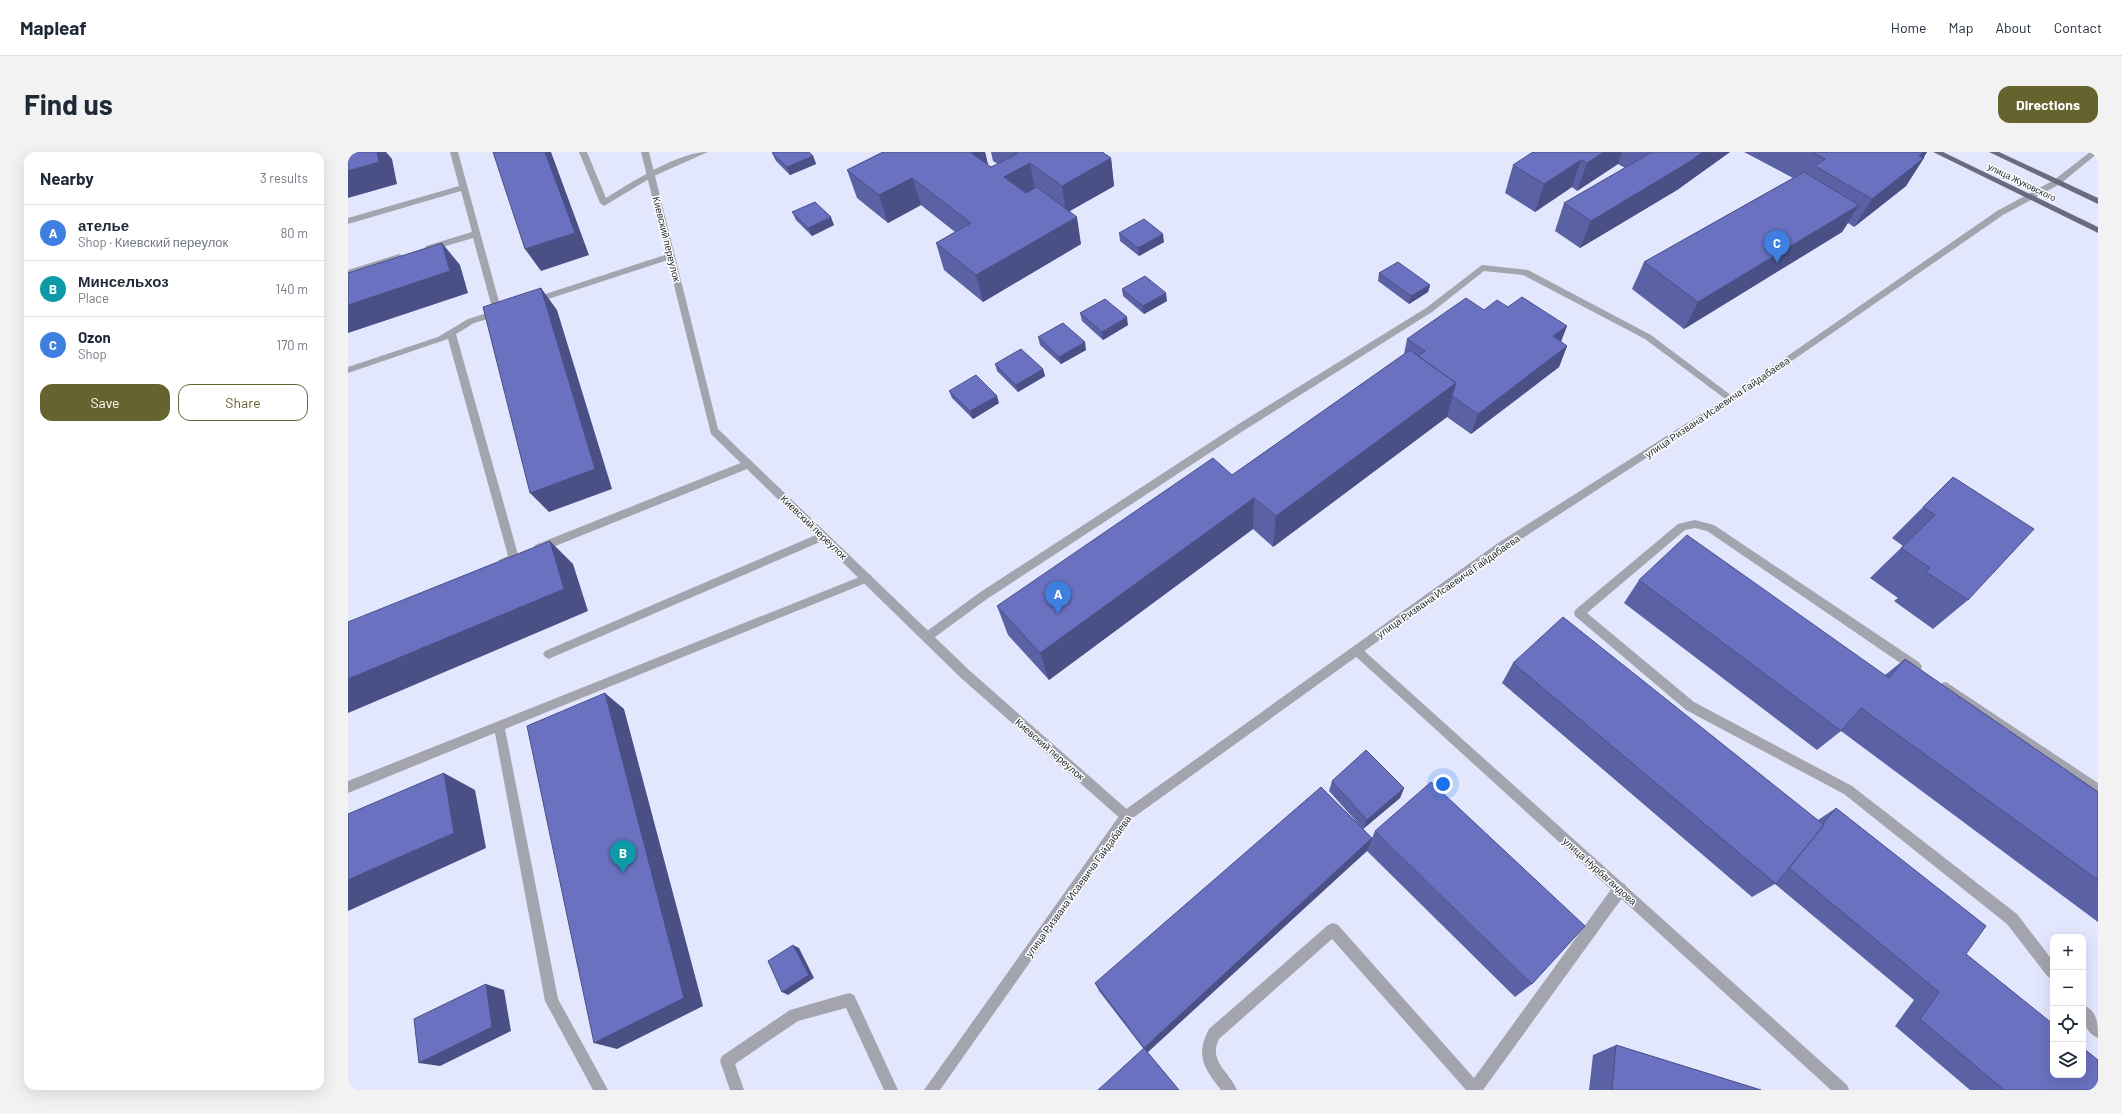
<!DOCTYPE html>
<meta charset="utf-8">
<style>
:root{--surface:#fff;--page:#f2f2f3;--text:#1f2937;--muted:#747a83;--line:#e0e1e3;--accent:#67632f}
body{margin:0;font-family:Barlow,sans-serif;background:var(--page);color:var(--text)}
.controls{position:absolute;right:12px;bottom:12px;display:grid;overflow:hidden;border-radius:8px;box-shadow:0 4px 16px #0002}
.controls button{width:36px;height:36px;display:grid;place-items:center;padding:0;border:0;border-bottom:1px solid var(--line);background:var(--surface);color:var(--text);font:20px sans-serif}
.you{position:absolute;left:1095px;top:632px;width:14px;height:14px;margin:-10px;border:3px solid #fff;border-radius:50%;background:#1a73e8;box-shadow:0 0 0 6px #1a73e833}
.badge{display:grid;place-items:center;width:26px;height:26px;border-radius:50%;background:var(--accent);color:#fff;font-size:13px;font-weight:700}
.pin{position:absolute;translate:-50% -33px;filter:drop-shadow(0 1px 2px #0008)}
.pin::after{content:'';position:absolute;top:21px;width:14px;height:12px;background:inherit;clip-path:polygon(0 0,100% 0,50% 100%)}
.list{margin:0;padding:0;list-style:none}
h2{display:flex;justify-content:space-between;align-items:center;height:52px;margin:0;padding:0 16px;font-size:17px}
h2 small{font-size:13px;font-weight:400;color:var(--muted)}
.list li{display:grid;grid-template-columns:26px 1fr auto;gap:12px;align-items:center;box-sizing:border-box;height:56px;padding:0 16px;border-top:1px solid var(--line)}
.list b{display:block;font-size:15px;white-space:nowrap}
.list p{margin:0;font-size:13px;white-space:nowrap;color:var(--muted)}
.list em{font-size:13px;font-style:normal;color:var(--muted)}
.actions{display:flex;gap:8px;padding:12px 16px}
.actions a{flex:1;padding:9px 0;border:1px solid var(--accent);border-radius:12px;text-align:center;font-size:14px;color:var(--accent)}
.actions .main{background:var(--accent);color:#fff}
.icon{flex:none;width:22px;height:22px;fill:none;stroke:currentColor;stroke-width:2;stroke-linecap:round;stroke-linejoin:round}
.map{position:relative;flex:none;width:1750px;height:938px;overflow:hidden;border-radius:12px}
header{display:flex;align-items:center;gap:24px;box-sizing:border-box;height:56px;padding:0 20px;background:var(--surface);border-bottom:1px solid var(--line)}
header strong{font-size:19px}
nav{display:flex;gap:22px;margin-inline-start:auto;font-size:14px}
.intro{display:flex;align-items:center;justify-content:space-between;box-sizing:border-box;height:96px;padding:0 24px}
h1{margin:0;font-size:28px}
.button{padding:10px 18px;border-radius:12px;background:var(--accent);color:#fff;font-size:14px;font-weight:700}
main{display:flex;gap:24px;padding:0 24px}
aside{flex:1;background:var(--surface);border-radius:12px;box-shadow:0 4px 16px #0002}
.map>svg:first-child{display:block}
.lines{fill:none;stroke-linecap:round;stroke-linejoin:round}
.service{fill:#a3a4ae;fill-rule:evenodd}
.minor{fill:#a3a4ae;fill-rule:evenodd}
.tertiary{fill:#a3a4ae;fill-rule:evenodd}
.primary{fill:#696c7e;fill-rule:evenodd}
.wall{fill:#5b61a5}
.shaded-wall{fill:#4a4f86}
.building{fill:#6a71c0;stroke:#4a4f86}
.labels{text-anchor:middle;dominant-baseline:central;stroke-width:3;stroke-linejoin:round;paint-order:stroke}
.far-street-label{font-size:9px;fill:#2a2c34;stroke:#fff}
.street-label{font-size:10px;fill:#2a2c34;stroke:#fff}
</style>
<header>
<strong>Mapleaf</strong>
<nav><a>Home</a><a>Map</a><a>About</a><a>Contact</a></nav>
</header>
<div class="intro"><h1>Find us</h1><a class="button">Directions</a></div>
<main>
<aside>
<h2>Nearby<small>3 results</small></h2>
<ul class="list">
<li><span class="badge" style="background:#3f7fe0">A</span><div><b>ателье</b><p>Shop · Киевский переулок</p></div><em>80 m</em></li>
<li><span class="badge" style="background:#0f9aa8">B</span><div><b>Минсельхоз</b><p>Place</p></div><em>140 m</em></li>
<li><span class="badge" style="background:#3f7fe0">C</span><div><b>Ozon</b><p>Shop</p></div><em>170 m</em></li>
</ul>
<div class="actions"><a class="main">Save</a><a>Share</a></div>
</aside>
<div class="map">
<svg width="1750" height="938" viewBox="0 0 1750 938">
<rect width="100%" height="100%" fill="#e3e7fe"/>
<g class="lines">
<path class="service" d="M102,0H110L153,157L156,160L153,163L126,171L108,182L171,406L170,409L155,415L151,414L150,411L151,408L160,404L100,187L0,221V215L90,185L120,167L145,159L125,86L81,99L77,96L78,94L124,80L113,39L0,72V66L111,34Z
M231,0H239L258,46C284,30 330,0 360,0L306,24L256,54L252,51Z
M323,101L326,102V106L188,151L185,152L181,149L182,147Z
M51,102L54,103V107L0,124V118Z
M1134,113L1180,118L1303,183L1388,247L1386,249H1380L1297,187L1175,123L1136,119L1084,160L895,279L639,447L583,488L579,490L575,488L573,485L575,482L631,441L889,273L1078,156Z
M400,308L404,309L405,312L404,315L195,399H187L186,396L187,393Z
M1347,368L1366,373L1572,511L1574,515L1572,519L1568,520L1564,519L1359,379L1347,376L1337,378L1239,461L1346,550L1504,634L1669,762L1705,809V827L1700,825L1659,772L1496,642L1338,558L1227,464L1226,461L1227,458L1330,372Z
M475,380L480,384L479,387L205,505L201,507L197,505L195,502L197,499Z
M519,422L523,423L524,426L523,429L157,577L210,847L260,938H245L197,849L147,581L0,641V629Z
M1598,530L1750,631V644L1594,539L1592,535L1594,531Z
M1272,731L1277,732L1278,737L1277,742L1135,938H1118L984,787L871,887C860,909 881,919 889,938H873C856,916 847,904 861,877L980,773L985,771L990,773L1126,926L1267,732Z
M501,841L506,843L550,938H536L498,856L450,869L387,912L396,938H382L372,909L374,904L442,858Z
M1735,853C1750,859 1750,872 1750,886C1736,880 1735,867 1735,853Z"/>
<path class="minor" d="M293,0H301L370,277L621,518L782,660L784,664L782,668L778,670L774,668L613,526L363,282Z
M1009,494L1013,496L1499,933L1501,938H1483L1005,502L1003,499L1005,496Z"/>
<path class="tertiary" d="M1742,0L1750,1L1712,32L1655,63L1386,249L1158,397L782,668L592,938H576L774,660L1150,391L1380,245L1649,59L1706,28Z"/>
<path class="primary" d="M1585,0H1595L1750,75V81Z
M1641,0H1651L1750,46V52Z"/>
</g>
<path class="wall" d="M535,0H637L640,13L643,15L650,12L645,9L643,0H754L763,6L766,34L722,59L733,92L635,150L596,118L588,91L607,80L573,53L540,71L509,46L499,18Z
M1185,0H1382L1329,38L1232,96L1207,79L1216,51L1277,16L1270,12L1229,39L1224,35L1187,60L1157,41L1165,13Z
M1396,0H1579L1558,34L1506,75L1500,71L1494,80L1336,177L1284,137L1296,110L1445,26Z
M424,1L465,4L468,12L442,23L428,9Z
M444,60L486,73L464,84L448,68Z
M771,81L816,90L791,104L772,89Z
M1031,121L1082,133L1080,140L1061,152L1030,129Z
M774,137L819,149L796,162L775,144Z
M1160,155L1219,174L1213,190L1219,194L1211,215L1123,282L1099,265L925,395L905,377L701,528L660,483L649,454L884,323L1056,202L1059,187L1136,158Z
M732,161L780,173L755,188L734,169Z
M690,185L738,198L713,212L692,193Z
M647,212L695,217L697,224L670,240L649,219Z
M601,239L651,251L625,267L604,246Z
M1605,325L1620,448L1585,477L1546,449L1550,446L1522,426L1555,394L1544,386Z
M1291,428L1537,523L1557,507L1750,640V770L1493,579L1469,598L1276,451Z
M1165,511L1470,668L1488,656L1618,802L1750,938H1622L1547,874L1566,848L1427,732L1404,745L1154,531Z
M984,629L1056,636L1052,646L1015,677L981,639Z
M1027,679L1184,832L1167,845L1019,699L795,896L751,839L747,831L1024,686Z
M1268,893L1413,938H1241L1245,903Z"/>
<path class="shaded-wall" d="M29,0H38L44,7L49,32L0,46V19Z
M197,0H203L241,103L193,119L177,97Z
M619,0H637L641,17Z
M1256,0H1274L1270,12L1229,39L1239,11Z
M1355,0H1382L1329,38L1232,96L1243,69Z
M1576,0H1579L1574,8L1576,6L1558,34L1506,75L1524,47Z
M465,4L468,12L442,23L439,15Z
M763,6L766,34L718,61L714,34Z
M1233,8L1224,35L1187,60L1196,32Z
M682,11L687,39L662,53L656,25Z
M564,26L573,53L540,71L531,43Z
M1511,53L1494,80L1336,177L1350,150Z
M483,65L486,73L464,84L460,76Z
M729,65L733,92L635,150L628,123Z
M815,82L816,90L791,104L790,96Z
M94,91L112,113L120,141L0,181V153Z
M1082,133L1080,140L1061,152L1063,144Z
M193,136L209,158L264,337L201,360L182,341Z
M818,141L819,149L796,162L795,154Z
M779,165L780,173L755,188L754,180Z
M1219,174L1210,195L1205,184Z
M737,190L738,198L713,212L711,205Z
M1219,194L1211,215L1123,282L1130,262Z
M695,217L697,224L670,240L668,233Z
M1108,231L1099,265L925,395L928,364Z
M649,244L651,251L625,267L622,259Z
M906,346L905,377L701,528L692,501Z
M202,389L225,412L240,459L0,561V527Z
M257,541L276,557L355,854L269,897L246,891Z
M96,621L127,638L138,696L0,759V728Z
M1056,636L1052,646L1015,677L1019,668Z
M1024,686L1019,699L799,901L796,896Z
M445,793L451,796L466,826L440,843L434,840Z
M138,832L156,838L163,879L92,914L71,911Z"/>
<path class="building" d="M0,0H29L31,10L0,19Z
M145,0H197L227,81L177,97Z
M427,0H461L465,4L439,15L424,1Z
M535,0H622L643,15L669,2L666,0H754L763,6L714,34L682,11L656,25L678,41L689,35L729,65L628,123L588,91L623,71L564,26L531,43L499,18Z
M1185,0H1256L1239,11L1233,8L1196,32L1165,13Z
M1304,0H1355L1341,10L1243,69L1216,51Z
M1464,0H1576L1571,4L1576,6L1524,47L1467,14L1477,7Z
M1456,20L1511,53L1350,150L1296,110Z
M467,50L483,65L460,76L444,60Z
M796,67L815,82L790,96L771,81Z
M94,91L102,119L0,153V121Z
M1050,110L1082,133L1063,144L1031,121Z
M797,124L818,141L795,154L774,137Z
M193,136L247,317L182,341L135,155Z
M1174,145L1219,174L1205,184L1219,194L1130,262L1104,244L1108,231L1070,204L1077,199L1059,187L1118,146L1136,158L1149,148L1160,155Z
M757,147L779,165L754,180L732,161Z
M715,171L737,190L711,205L690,185Z
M673,197L695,217L668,233L647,212Z
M1062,198L1108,231L928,364L906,346L692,501L649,454L865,306L884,323Z
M628,223L649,244L622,259L601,239Z
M1605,325L1686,377L1620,448L1578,420L1582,416L1553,396L1587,363L1575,355Z
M1339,383L1541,526L1557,507L1750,640V728L1513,556L1493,579L1291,428Z
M202,389L216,437L0,527V470Z
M1215,465L1476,673L1428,732L1165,511Z
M257,541L336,846L246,891L179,574Z
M1018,598L1056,636L1019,668L984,629Z
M96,621L106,681L0,728V662Z
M1083,630L1237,774L1184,832L1027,679Z
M973,635L1024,686L796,896L747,831Z
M1488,656L1638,774L1618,802L1705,872V923H1735V896L1750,908V938H1656L1572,867L1591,840L1441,716L1476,673L1475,672Z
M445,793L461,823L434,840L420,809Z
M138,832L144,875L71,911L66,867Z
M1268,893L1413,938H1264Z
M796,896L831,938H750Z"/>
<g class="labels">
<g class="far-street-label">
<text transform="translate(1674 30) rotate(26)">улица Жуковского</text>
</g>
<g class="street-label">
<text transform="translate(319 87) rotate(76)">Киевский переулок</text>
<text transform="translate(1369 255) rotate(-34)">улица Ризвана Исаевича Гайдабаева</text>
<text transform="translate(466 375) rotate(44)">Киевский переулок</text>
<text transform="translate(1100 434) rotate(-35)">улица Ризвана Исаевича Гайдабаева</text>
<text transform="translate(702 597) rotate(41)">Киевский переулок</text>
<text transform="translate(1252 719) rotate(42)">улица Нурбагандова</text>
<text transform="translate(730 734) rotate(-54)">улица Ризвана Исаевича Гайдабаева</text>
</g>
</g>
</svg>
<div class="controls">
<button>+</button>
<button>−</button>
<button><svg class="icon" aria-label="locate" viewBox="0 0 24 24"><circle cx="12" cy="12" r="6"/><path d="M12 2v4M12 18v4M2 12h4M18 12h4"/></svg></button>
<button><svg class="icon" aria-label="layers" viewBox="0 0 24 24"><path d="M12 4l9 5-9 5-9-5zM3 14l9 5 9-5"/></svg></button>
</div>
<div class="you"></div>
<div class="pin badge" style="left:710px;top:462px;background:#3f7fe0">A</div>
<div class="pin badge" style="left:275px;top:721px;background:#0f9aa8">B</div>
<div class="pin badge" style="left:1429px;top:111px;background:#3f7fe0">C</div>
</div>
</main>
